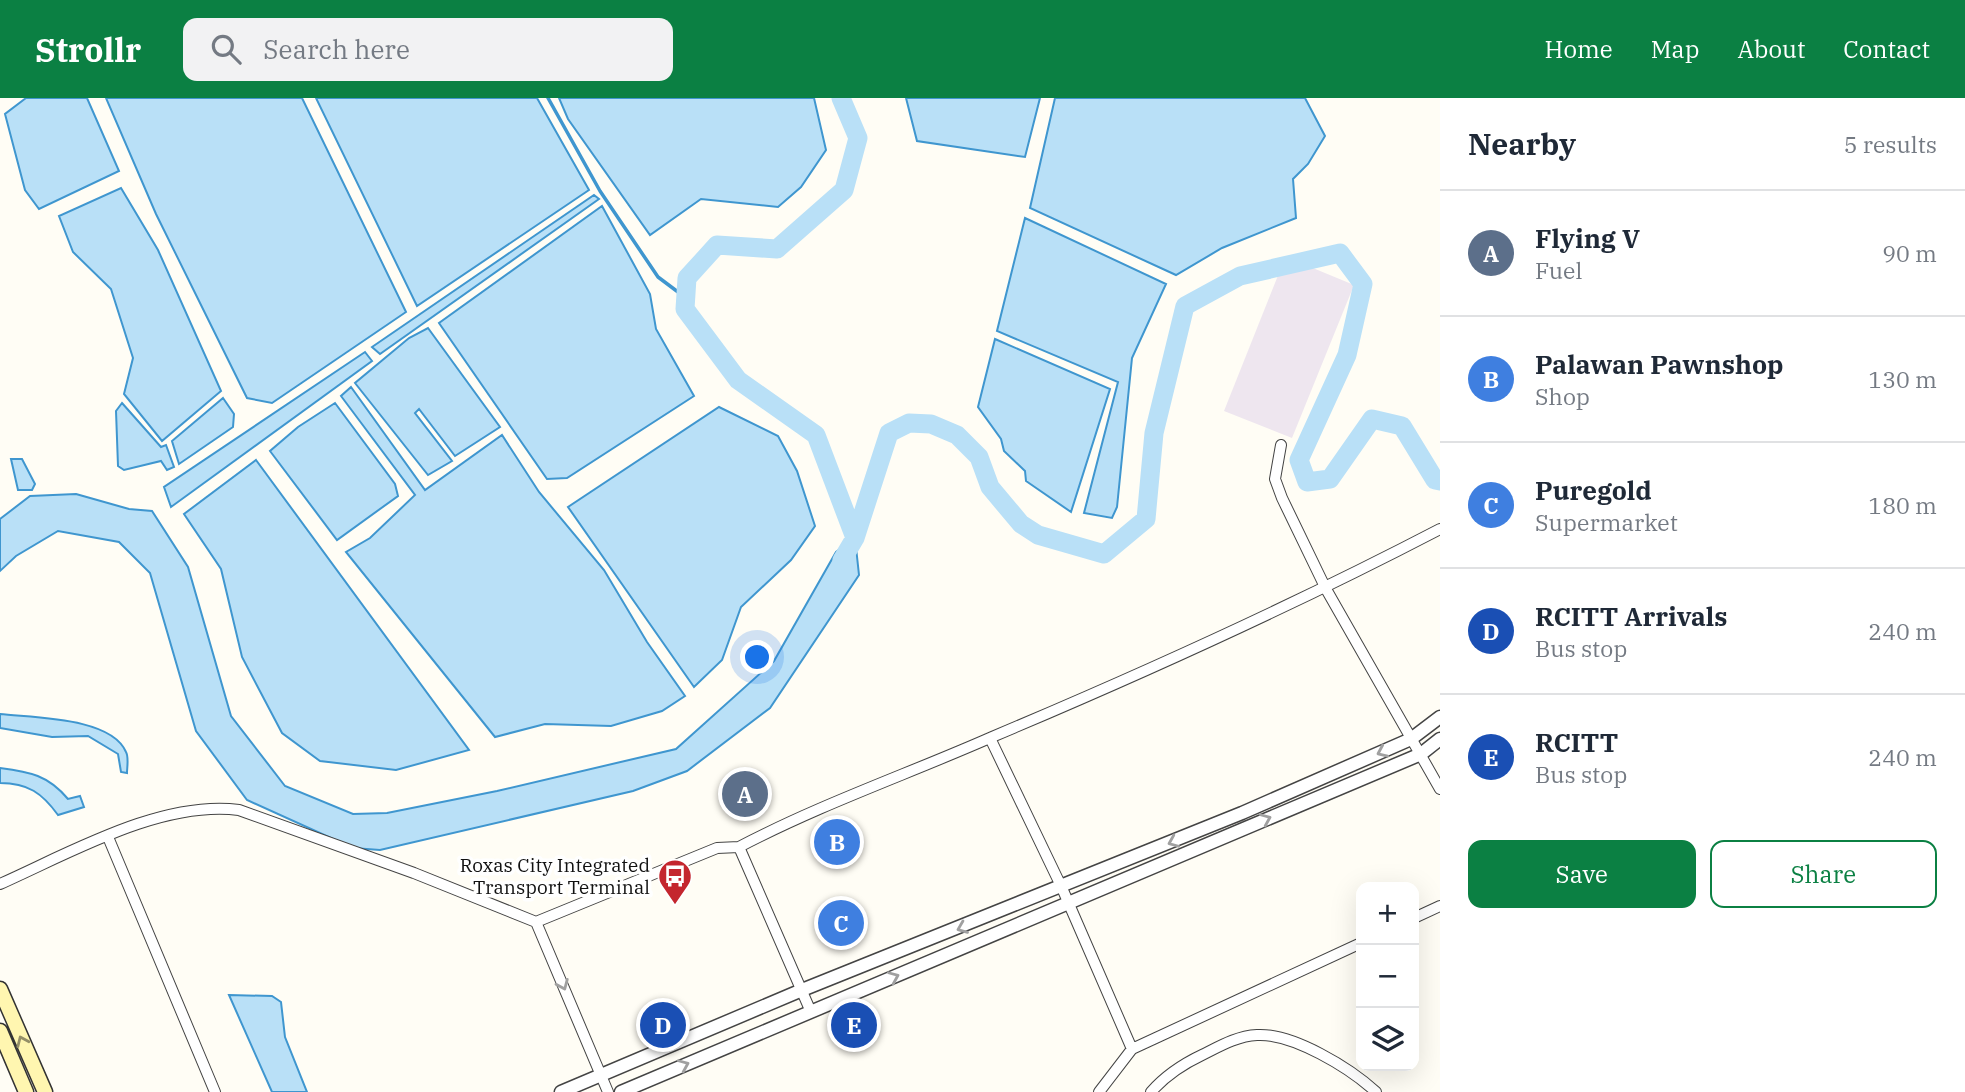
<!DOCTYPE html>
<meta charset="utf-8">
<style>
:root{--surface:#fff;--page:#f2f2f3;--text:#1f2937;--muted:#747a83;--line:#e0e1e3;--accent:#0b8043}
body{margin:0;font-family:"IBM Plex Serif",serif;background:var(--page);color:var(--text)}
.controls{position:absolute;right:21px;bottom:21px;display:grid;overflow:hidden;border-radius:14px;box-shadow:0 7px 28px #0002}
.controls button{width:63px;height:63px;display:grid;place-items:center;padding:0;border:0;border-bottom:2px solid var(--line);background:var(--surface);color:var(--text);font:35px sans-serif}
.you{position:absolute;left:758px;top:560px;width:24px;height:24px;margin:-18px;border:5px solid #fff;border-radius:50%;background:#1a73e8;box-shadow:0 0 0 10px #1a73e833}
.badge{display:grid;place-items:center;width:46px;height:46px;border-radius:50%;background:var(--accent);color:#fff;font-size:23px;font-weight:700}
.pin{position:absolute;translate:-50% -50%;border:4px solid #fff;box-shadow:0 2px 7px #0006}
.list{margin:0;padding:0;list-style:none}
h2{display:flex;justify-content:space-between;align-items:center;height:91px;margin:0;padding:0 28px;font-size:30px}
h2 small{font-size:23px;font-weight:400;color:var(--muted)}
.list li{display:grid;grid-template-columns:46px 1fr auto;gap:21px;align-items:center;box-sizing:border-box;height:126px;padding:0 28px;border-top:2px solid var(--line)}
.list b{display:block;font-size:26px;white-space:nowrap}
.list p{margin:0;font-size:23px;white-space:nowrap;color:var(--muted)}
.list em{font-size:23px;font-style:normal;color:var(--muted)}
.actions{display:flex;gap:14px;padding:21px 28px}
.actions a{flex:1;padding:16px 0;border:2px solid var(--accent);border-radius:14px;text-align:center;font-size:24px;color:var(--accent)}
.actions .main{background:var(--accent);color:#fff}
.icon{flex:none;width:38px;height:38px;fill:none;stroke:currentColor;stroke-width:2;stroke-linecap:round;stroke-linejoin:round}
.map{position:relative;flex:none;width:1440px;height:994px;overflow:hidden}
header{display:flex;align-items:center;gap:42px;box-sizing:border-box;height:98px;padding:0 35px;background:var(--accent);color:#fff}
header strong{font-size:33px}
nav{display:flex;gap:38px;margin-inline-start:auto;font-size:24px}
.search{width:490px;height:63px;background:var(--page);display:flex;align-items:center;gap:18px;box-sizing:border-box;padding:0 24px;border-radius:14px;color:var(--muted);font-size:26px}
main{display:flex}
aside{flex:1;background:var(--surface)}
.map>svg:first-child{display:block}
.industrial{fill:#eee6ef}
.water{fill:#b9e0f7;stroke:#3f96cf;stroke-width:2}
.lines{fill:none;stroke-linecap:round;stroke-linejoin:round}
.stream{stroke:#3f96cf;stroke-width:3.5}
.river{stroke:#b9e0f7;stroke-width:19}
.minor-casing{stroke:#444;stroke-width:12}
.tertiary-casing{stroke:#444;stroke-width:15}
.secondary-casing{stroke:#333;stroke-width:17}
.minor{stroke:#fff;stroke-width:10}
.tertiary{stroke:#fff;stroke-width:12}
.secondary{stroke:#fff6b0;stroke-width:14}
.oneway{stroke:#a0a0a0}
.oneway2{stroke:#948f68}
.labels{text-anchor:middle;dominant-baseline:central;stroke-width:7;stroke-linejoin:round;paint-order:stroke}
.poi-label{font-size:19px;fill:#111;stroke:#fff;text-anchor:end}
</style>
<header>
<strong>Strollr</strong>
<div class="search"><svg class="icon" aria-label="search" viewBox="0 0 24 24"><circle cx="10" cy="10" r="6"/><path d="M15 15l6 6"/></svg>Search here</div>
<nav><a>Home</a><a>Map</a><a>About</a><a>Contact</a></nav>
</header>
<main>
<div class="map">
<svg width="1440" height="994" viewBox="0 0 1440 994">
<rect width="100%" height="100%" fill="#fffdf5"/>
<path class="industrial" d="M1308,168L1354,187L1292,340L1224,313L1279,175Z"/>
<path class="water" d="M26,0H87L119,73L39,111L25,92L5,16Z
M106,0H302L406,214L272,305L247,300L156,116Z
M316,0H537L589,92L417,208Z
M559,0H814L826,52L801,89L778,109L701,101L650,137L568,21Z
M906,0H1040L1025,59L917,43Z
M1055,0H1305L1325,38L1308,66L1293,81L1296,120L1222,150L1176,177L1030,110Z
M121,90L158,152L221,293L162,343L124,296L133,260L111,191L73,154L59,118Z
M594,97L599,101L380,256L372,249Z
M602,108L650,196L656,231L694,298L567,380L547,381L439,225Z
M1025,120L1166,186L1132,260L1117,409L1112,420L1084,415L1118,284L997,233Z
M428,230L500,329L455,358L419,311L415,315L452,363L428,377L355,285L409,240Z
M995,241L1110,291L1071,414L1026,383L1025,373L1004,353L1001,341L978,309Z
M365,254L372,263L171,409L164,389Z
M351,289L425,392L502,337L539,394L604,472L647,544L685,598L662,613L611,628L545,626L495,639L346,454L370,440L415,397L341,298Z
M223,300L234,316L233,329L179,366L172,343Z
M122,305L161,349L166,347L174,369L167,372L161,363L124,372L118,368L116,313Z
M335,305L395,386L398,398L337,442L270,353L298,329Z
M719,309L778,338L797,373L815,428L791,462L741,509L722,562L694,589L568,409Z
M11,361H22L35,386L32,392H18Z
M256,362L469,652L396,672L320,663L282,635L242,559L221,471L184,416Z
M76,396L129,411L152,413L188,469L231,618L285,688L353,716L387,715L497,693L676,651L774,563L836,454L855,440L859,477L770,610L687,673L633,693L380,752L353,750L247,702L196,633L150,475L119,444L58,433L16,458L0,473V421L30,398Z
M0,616C33,620 111,619 126,654C129,659 127,669 127,675L121,674L118,656L88,638L52,639L0,630Z
M0,670C30,674 48,677 68,701L80,698L84,709L58,717C42,695 28,685 0,685Z
M229,897L272,898L281,904L285,939L307,994H272Z"/>
<g class="lines">
<path class="stream" d="M548,0L600,93L658,179L686,200"/>
<path class="river" d="M841,0L858,40L844,92L777,151L717,147L687,180L685,211L738,282L816,337L855,440
M842,462L855,440L889,335L909,325L931,326L957,337L979,359L990,389L1021,426L1038,437L1104,456L1146,421L1154,335L1185,208L1240,178L1340,155L1363,186L1347,257L1299,362L1307,384L1330,381L1372,321L1402,328L1435,382L1440,383"/>
<g class="minor-casing">
<path id="minor" d="M1281,347L1275,381L1282,400L1326,491L1440,691
M990,640L1062,790L1132,951
M108,739L215,994
M739,749L811,914
M0,786C70,755 161,702 239,712L414,775L536,824L608,994
M1414,820L1440,808
M536,824L717,750L739,749C821,706 908,676 992,639C1144,575 1294,507 1440,431
M1099,994L1132,951L1361,845
M1151,994C1165,978 1183,966 1202,957C1220,948 1237,938 1257,937C1293,935 1350,970 1376,994"/>
</g>
<g class="tertiary-casing">
<path id="tertiary" d="M561,994L802,892L1242,715L1411,641L1440,619
M621,994L1421,656L1440,641"/>
</g>
<g class="secondary-casing">
<path id="secondary" d="M0,891L45,994
M0,933L26,994"/>
</g>
<use href="#minor" class="minor"/>
<use href="#tertiary" class="tertiary"/>
<use href="#secondary" class="secondary"/>
</g>
<defs><path id="oneway-chevron" d="M-2-3.5L2.5 0L-2 3.5" fill="none" stroke-width="1.6" stroke-linecap="round" stroke-linejoin="round" transform="scale(1.75)"/></defs>
<g class="oneway">
<use href="#oneway-chevron" transform="translate(1382 654) rotate(156)"/>
<use href="#oneway-chevron" transform="translate(1266 721) rotate(-23)"/>
<use href="#oneway-chevron" transform="translate(1173 744) rotate(157)"/>
<use href="#oneway-chevron" transform="translate(962 830) rotate(158)"/>
<use href="#oneway-chevron" transform="translate(894 879) rotate(-23)"/>
<use href="#oneway-chevron" transform="translate(563 887) rotate(67)"/>
<use href="#oneway-chevron" transform="translate(684 967) rotate(-23)"/>
</g>
<use class="oneway2" href="#oneway-chevron" transform="translate(22 943) rotate(-114)"/>
<defs>
<g id="bus-pin" transform="scale(1.75)"><path d="M0 17L-7.5 6A9.5 9.5 0 1 1 7.5 6Z" fill="#c4262e" stroke="#fff"/><path d="M-5-6H5V4H4V6H2V4H-2V6H-4V4H-5ZM-3.5-4V0h7V-4ZM-3.5 1.2v1.5H-2V1.2ZM2 1.2v1.5H3.5V1.2Z" fill="#fff"/></g>
</defs>
<g fill-rule="evenodd">
<use href="#bus-pin" x="675" y="778"/>
</g>
<g class="labels">
<g class="poi-label">
<text x="650" y="767">Roxas City Integrated<tspan x="650" dy="22">Transport Terminal</tspan></text>
</g>
</g>
</svg>
<div class="controls">
<button>+</button>
<button>−</button>
<button><svg class="icon" aria-label="layers" viewBox="0 0 24 24"><path d="M12 4l9 5-9 5-9-5zM3 14l9 5 9-5"/></svg></button>
</div>
<div class="you"></div>
<div class="pin badge" style="left:745px;top:696px;background:#5c6f8a">A</div>
<div class="pin badge" style="left:837px;top:744px;background:#3f7fe0">B</div>
<div class="pin badge" style="left:841px;top:825px;background:#3f7fe0">C</div>
<div class="pin badge" style="left:663px;top:927px;background:#1a4fb4">D</div>
<div class="pin badge" style="left:854px;top:927px;background:#1a4fb4">E</div>
</div>
<aside>
<h2>Nearby<small>5 results</small></h2>
<ul class="list">
<li><span class="badge" style="background:#5c6f8a">A</span><div><b>Flying V</b><p>Fuel</p></div><em>90 m</em></li>
<li><span class="badge" style="background:#3f7fe0">B</span><div><b>Palawan Pawnshop</b><p>Shop</p></div><em>130 m</em></li>
<li><span class="badge" style="background:#3f7fe0">C</span><div><b>Puregold</b><p>Supermarket</p></div><em>180 m</em></li>
<li><span class="badge" style="background:#1a4fb4">D</span><div><b>RCITT Arrivals</b><p>Bus stop</p></div><em>240 m</em></li>
<li><span class="badge" style="background:#1a4fb4">E</span><div><b>RCITT</b><p>Bus stop</p></div><em>240 m</em></li>
</ul>
<div class="actions"><a class="main">Save</a><a>Share</a></div>
</aside>
</main>
